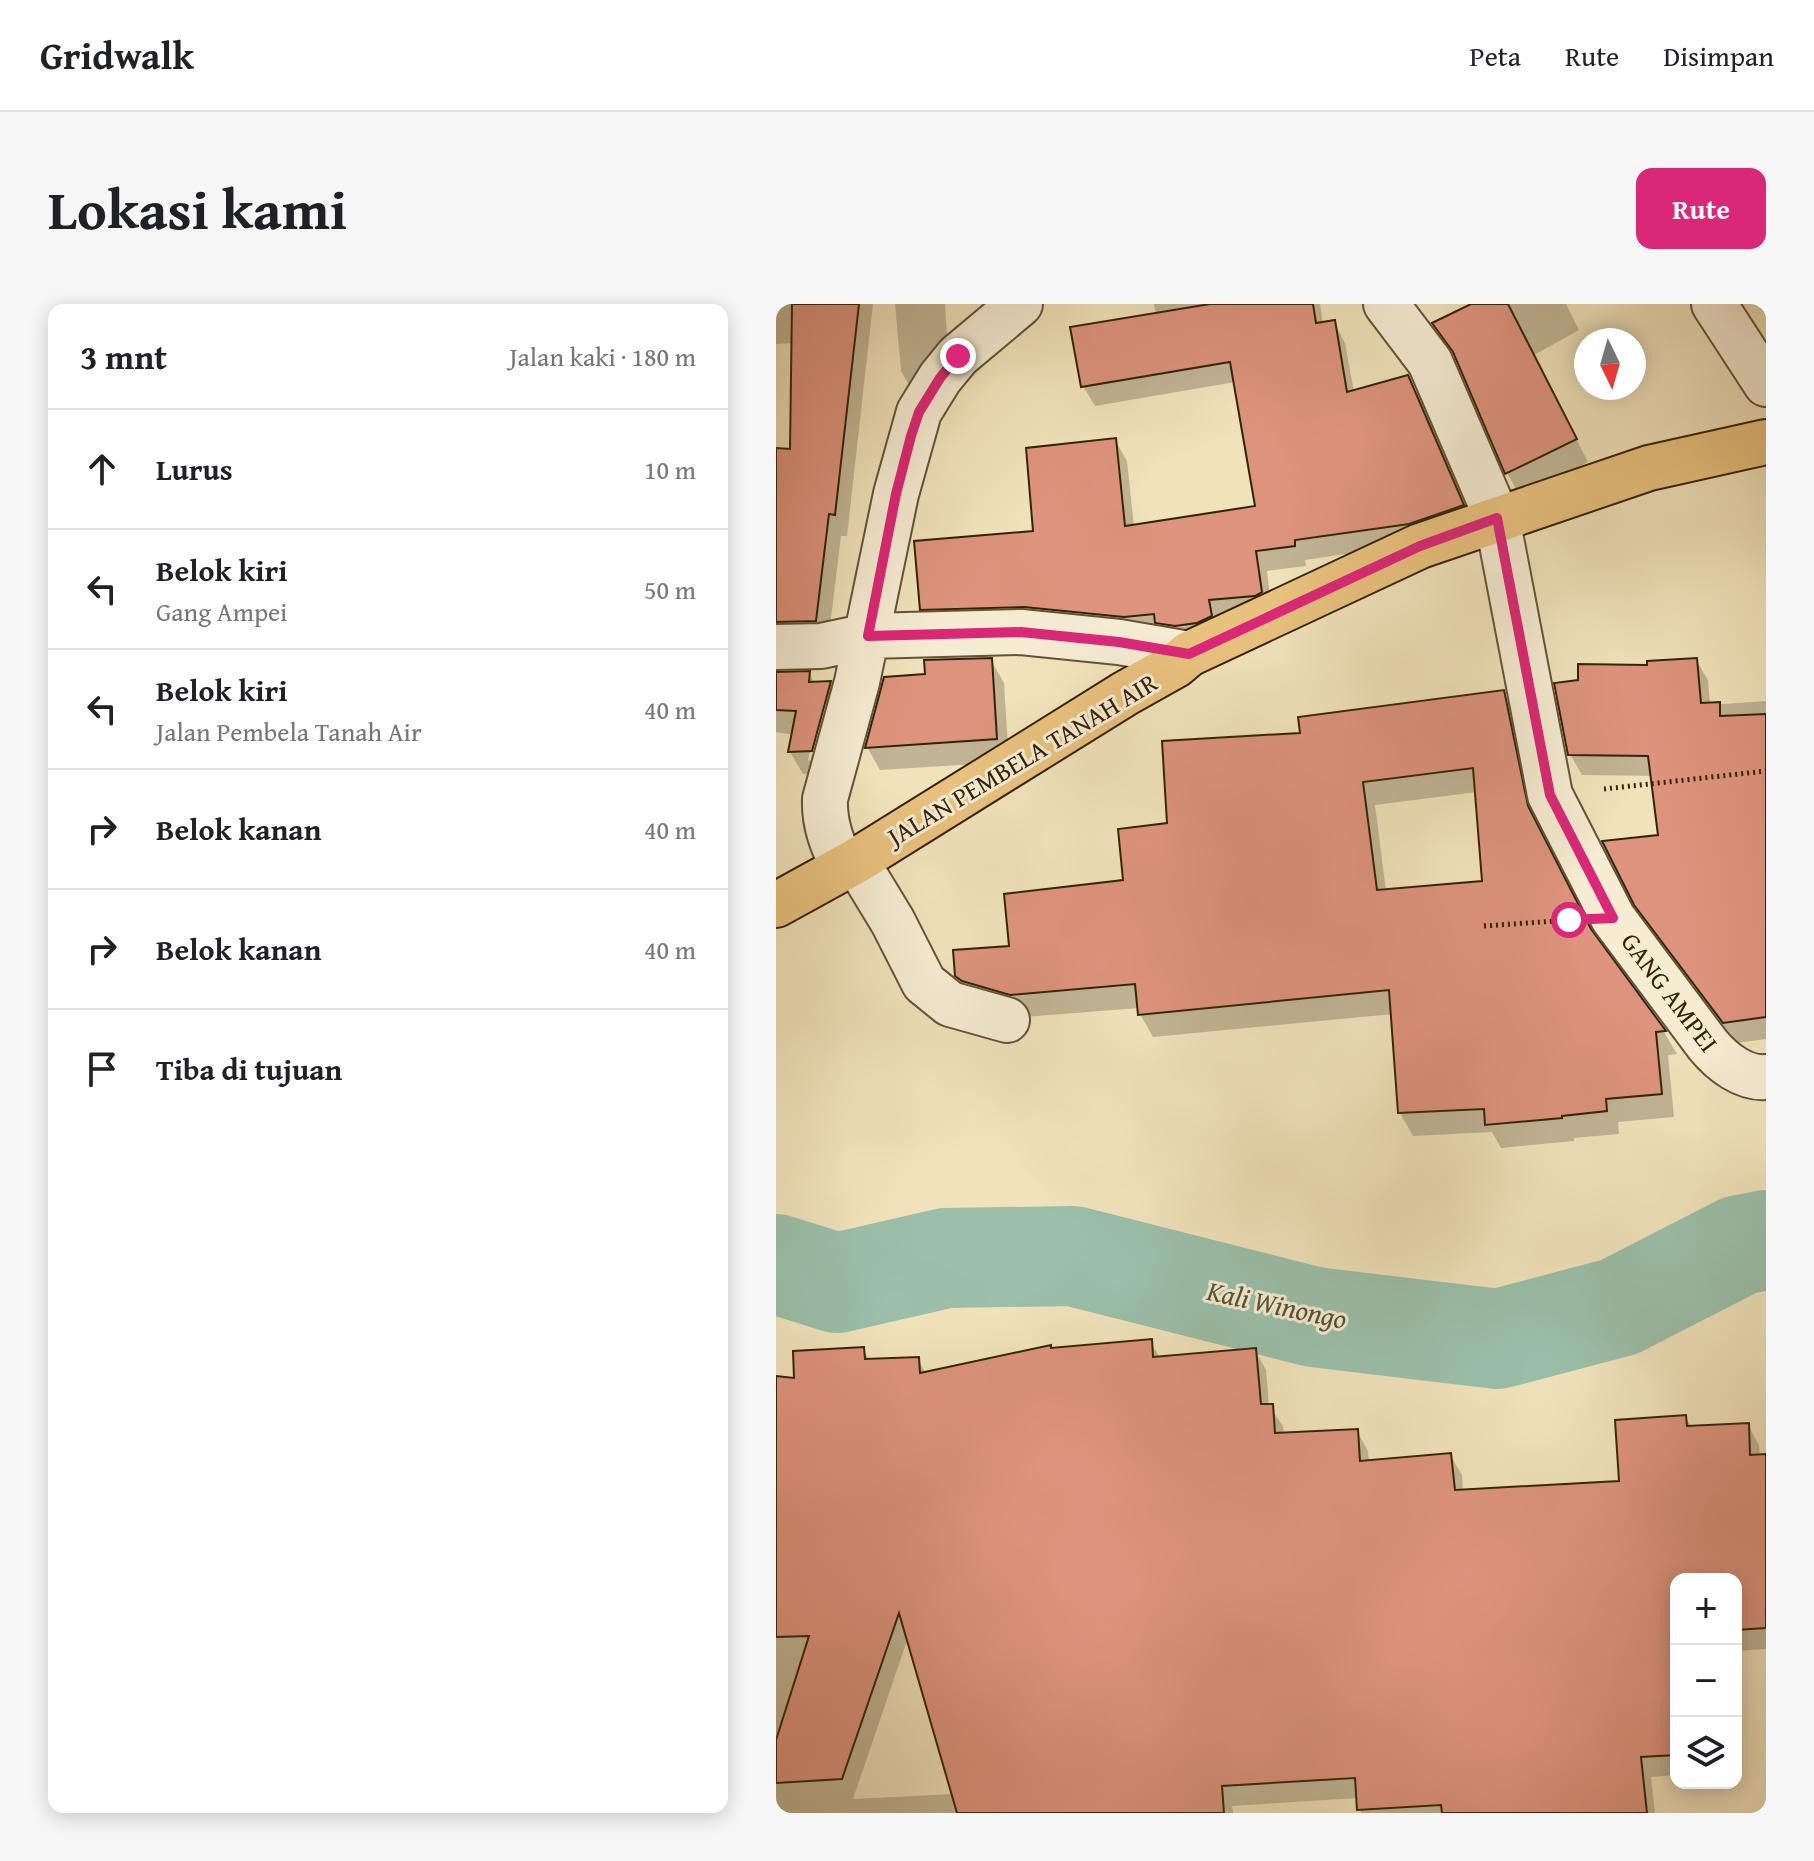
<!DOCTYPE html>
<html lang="id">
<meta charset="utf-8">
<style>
:root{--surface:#fff;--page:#f6f6f6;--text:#202124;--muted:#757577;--line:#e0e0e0;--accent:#db2777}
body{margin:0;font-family:"Gentium Book Plus",serif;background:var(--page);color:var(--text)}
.controls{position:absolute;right:24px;bottom:24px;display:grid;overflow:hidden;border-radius:16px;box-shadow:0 4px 20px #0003}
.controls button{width:72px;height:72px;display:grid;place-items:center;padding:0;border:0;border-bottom:2px solid var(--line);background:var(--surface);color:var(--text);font:40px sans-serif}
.compass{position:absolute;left:798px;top:24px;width:72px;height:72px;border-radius:50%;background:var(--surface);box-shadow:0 4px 20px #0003;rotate:175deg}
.stop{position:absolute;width:24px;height:24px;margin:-18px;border:6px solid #db2777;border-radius:50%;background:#fff}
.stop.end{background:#db2777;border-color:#fff;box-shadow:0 2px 8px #0008}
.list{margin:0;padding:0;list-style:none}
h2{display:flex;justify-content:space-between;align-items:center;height:104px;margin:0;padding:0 32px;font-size:34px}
h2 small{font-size:26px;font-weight:400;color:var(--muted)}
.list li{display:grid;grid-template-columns:52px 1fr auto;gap:24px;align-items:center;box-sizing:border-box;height:120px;padding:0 32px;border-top:2px solid var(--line)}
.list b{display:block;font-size:30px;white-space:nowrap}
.list p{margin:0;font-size:26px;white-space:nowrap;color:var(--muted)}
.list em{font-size:26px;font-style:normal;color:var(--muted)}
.icon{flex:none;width:44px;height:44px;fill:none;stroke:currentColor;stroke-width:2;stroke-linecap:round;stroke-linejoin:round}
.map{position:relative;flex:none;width:990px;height:1509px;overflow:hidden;border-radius:16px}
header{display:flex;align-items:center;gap:48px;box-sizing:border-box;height:112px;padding:0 40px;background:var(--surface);border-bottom:2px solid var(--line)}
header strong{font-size:38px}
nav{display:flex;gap:44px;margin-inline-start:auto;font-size:28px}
.intro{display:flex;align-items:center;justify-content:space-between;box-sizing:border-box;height:192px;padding:0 48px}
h1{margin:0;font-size:56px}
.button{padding:20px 36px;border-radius:16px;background:var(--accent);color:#fff;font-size:28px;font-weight:700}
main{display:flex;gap:48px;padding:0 48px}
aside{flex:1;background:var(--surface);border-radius:16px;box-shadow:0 4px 20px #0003}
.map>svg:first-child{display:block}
.shadow{fill:#0003;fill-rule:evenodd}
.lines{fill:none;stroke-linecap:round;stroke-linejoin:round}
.river{stroke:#9bbfaa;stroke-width:100}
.building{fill:#dd937d;stroke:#352309;stroke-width:2;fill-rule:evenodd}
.minor-casing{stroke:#645336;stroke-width:48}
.major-casing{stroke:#352309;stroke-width:48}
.path{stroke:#352309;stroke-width:5;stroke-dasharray:2 4;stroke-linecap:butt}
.minor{stroke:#f5ecd3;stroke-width:44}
.major{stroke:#e8c17e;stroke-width:44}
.route{stroke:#db2777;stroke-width:10}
.labels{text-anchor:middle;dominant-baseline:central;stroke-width:6;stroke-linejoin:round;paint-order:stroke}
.street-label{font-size:26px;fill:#352309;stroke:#f5ecd3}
.water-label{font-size:28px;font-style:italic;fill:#545239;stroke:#f5ecd3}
</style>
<header>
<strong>Gridwalk</strong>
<nav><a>Peta</a><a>Rute</a><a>Disimpan</a></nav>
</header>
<div class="intro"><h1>Lokasi kami</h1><a class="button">Rute</a></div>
<main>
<aside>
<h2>3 mnt<small>Jalan kaki · 180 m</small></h2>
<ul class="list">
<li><svg class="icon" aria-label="ahead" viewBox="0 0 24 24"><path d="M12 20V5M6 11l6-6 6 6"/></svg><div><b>Lurus</b></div><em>10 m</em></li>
<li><svg class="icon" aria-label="left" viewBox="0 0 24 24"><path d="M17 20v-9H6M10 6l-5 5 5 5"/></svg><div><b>Belok kiri</b><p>Gang Ampei</p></div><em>50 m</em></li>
<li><svg class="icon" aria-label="left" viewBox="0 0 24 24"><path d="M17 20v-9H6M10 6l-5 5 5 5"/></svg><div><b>Belok kiri</b><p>Jalan Pembela Tanah Air</p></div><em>40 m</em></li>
<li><svg class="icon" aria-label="right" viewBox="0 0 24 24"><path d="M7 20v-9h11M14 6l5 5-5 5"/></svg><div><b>Belok kanan</b></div><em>40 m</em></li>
<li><svg class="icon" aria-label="right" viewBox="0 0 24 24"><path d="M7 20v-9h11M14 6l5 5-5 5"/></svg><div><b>Belok kanan</b></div><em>40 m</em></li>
<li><svg class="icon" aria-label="arrive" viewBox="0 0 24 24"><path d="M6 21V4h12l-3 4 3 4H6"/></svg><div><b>Tiba di tujuan</b></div></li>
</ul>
</aside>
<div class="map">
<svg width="990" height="1509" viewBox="0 0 990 1509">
<rect width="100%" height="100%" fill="#f0e2bb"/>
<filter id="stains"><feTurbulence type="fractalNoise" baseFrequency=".0025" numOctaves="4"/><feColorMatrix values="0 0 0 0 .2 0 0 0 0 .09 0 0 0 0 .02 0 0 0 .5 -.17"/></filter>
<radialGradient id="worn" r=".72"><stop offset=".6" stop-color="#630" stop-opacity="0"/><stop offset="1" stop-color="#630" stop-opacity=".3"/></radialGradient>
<path class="shadow" d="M0,0H97L71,232H65L52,339L0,344V146L16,148L17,39L0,40Z
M119,0H169L173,63L138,90L125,67Z
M378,0H544L547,20L558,18L569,39L578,88L631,73L643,93L698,221L645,239L529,256L530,262L491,267L496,309L433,339L157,325L146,305L259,228L339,136L351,157L358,223L481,204L459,78L319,102L307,82L380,11Z
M699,0H790L803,26L758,51L812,158L744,192L731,169L684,60L659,20Z
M983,0H990V13Z
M215,356L228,379L233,458L104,466L91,443L152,372Z
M920,356L932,376L934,401L990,397V735L960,739L873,622L860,600L884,533L877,472L806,471L794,450L873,363Z
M33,369L39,380L54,379L67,401L48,469L27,470L14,448L18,431L0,428V370ZM47,400H51L36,457L32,456Z
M727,388L741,411L764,528L818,633L888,728L901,750L892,751L898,813L842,818L843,830L798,834V837L725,844L716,828L637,832L624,809L617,710L377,733L364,710L363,704L248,713L195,695L181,671L236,644L349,578L393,521L527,430ZM701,488L708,579L610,587L599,501Z
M374,1037L384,1054L479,1046L490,1066L493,1102L507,1122L508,1130L581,1127L592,1147L593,1158L674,1151L686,1171L687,1187L845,1178L909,1113L916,1124L972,1121L983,1141L984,1153L990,1152V1345L960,1347V1275H900V1471L875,1473L879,1509H585L582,1494L456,1502L457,1509H0V1074L20,1077L87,1045L94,1057L142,1055L150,1070L275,1046ZM132,1334L177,1490L77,1495Z"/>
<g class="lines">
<path class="river" d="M0,960L61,979L170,954L297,952L538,1013L722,1035L843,1003L964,941L990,936"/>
</g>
<path class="building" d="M16,0H83L59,211L53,210L40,317L0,318V144L14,145Z
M434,0H537L540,19L559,16L571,88L632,71L688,201L633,220L519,236V242L480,247L486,288L479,292L433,296L436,312L421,319L399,322L379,319L378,310L348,313L248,303L144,306L138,237L257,227L250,144L340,134L349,222L479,202L454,58L305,83L294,23Z
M695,0H732L801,135L729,170L677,48L656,19Z
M216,354L221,435L89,444L108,373L149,370L148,356Z
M921,354L925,399L944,398V412L990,410V713L947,719L858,601L826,537L882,531L872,452L792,451L778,379L802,376V360L871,361V357Z
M34,367L33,378L55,377L36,447L12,448L20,407L0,406V368Z
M728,386L752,502L815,625L890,727L880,728L886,790L830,795L831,807L786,812V814L709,821L708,805L622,809L613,686L362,711L359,680L234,691L186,677L179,672L177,646L233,642L228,590L347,576L342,525L391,519L386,437L524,429L522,413ZM697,464L706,577L601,586L587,478Z
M376,1035L377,1053L480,1044L485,1100H497L499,1129L582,1125L584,1157L675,1149L679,1186L843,1177L839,1116L910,1111L911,1122L973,1119L974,1151L990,1150V1324L960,1326V1275H900V1451L865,1453L871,1509H666L665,1501L581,1506L579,1474L446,1482L448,1509H181L123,1309L66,1475L0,1479V1436L33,1332L0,1333V1072L18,1074L17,1047L88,1043L89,1055L143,1053L144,1069L275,1041V1044Z"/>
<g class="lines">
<g class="minor-casing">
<path id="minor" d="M610,0L654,58L721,214L774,491L837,614L932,741C946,758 968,775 990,773
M938,0L990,80
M0,343L45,342L92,332L245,328L343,338L413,350
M80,557L117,618L148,679L174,700L231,716
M68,563C56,542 48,519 49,495L81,378L120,190L143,108L164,74L182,52L244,0"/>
</g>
<g class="major-casing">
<path id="major" d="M0,601L80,557L350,389L400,361L413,350L644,242L873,164L990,138"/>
</g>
<path class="path" d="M828,485L990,467
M708,622L780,617"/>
<use href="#minor" class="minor"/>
<use href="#major" class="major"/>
</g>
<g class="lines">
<path class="route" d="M182,52L164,74L143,108L135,132L120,190L92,332L245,328L343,338L413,350L644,242L721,214L774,491L837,614L793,616"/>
</g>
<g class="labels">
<g class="street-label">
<text transform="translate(246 455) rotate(-31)">JALAN PEMBELA TANAH AIR</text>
<text transform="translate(894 688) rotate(53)">GANG AMPEI</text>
</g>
<g class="water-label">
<text transform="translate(501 1000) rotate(12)">Kali Winongo</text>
</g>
</g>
<rect width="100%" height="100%" filter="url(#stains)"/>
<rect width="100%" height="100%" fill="url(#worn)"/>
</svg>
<div class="controls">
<button>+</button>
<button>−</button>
<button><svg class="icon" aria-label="layers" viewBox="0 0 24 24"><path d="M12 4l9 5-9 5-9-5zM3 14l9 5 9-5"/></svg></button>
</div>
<svg class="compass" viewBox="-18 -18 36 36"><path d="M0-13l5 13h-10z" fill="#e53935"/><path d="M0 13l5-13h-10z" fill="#757577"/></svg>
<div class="stop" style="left:793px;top:616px"></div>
<div class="stop end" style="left:182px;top:52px"></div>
</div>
</main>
